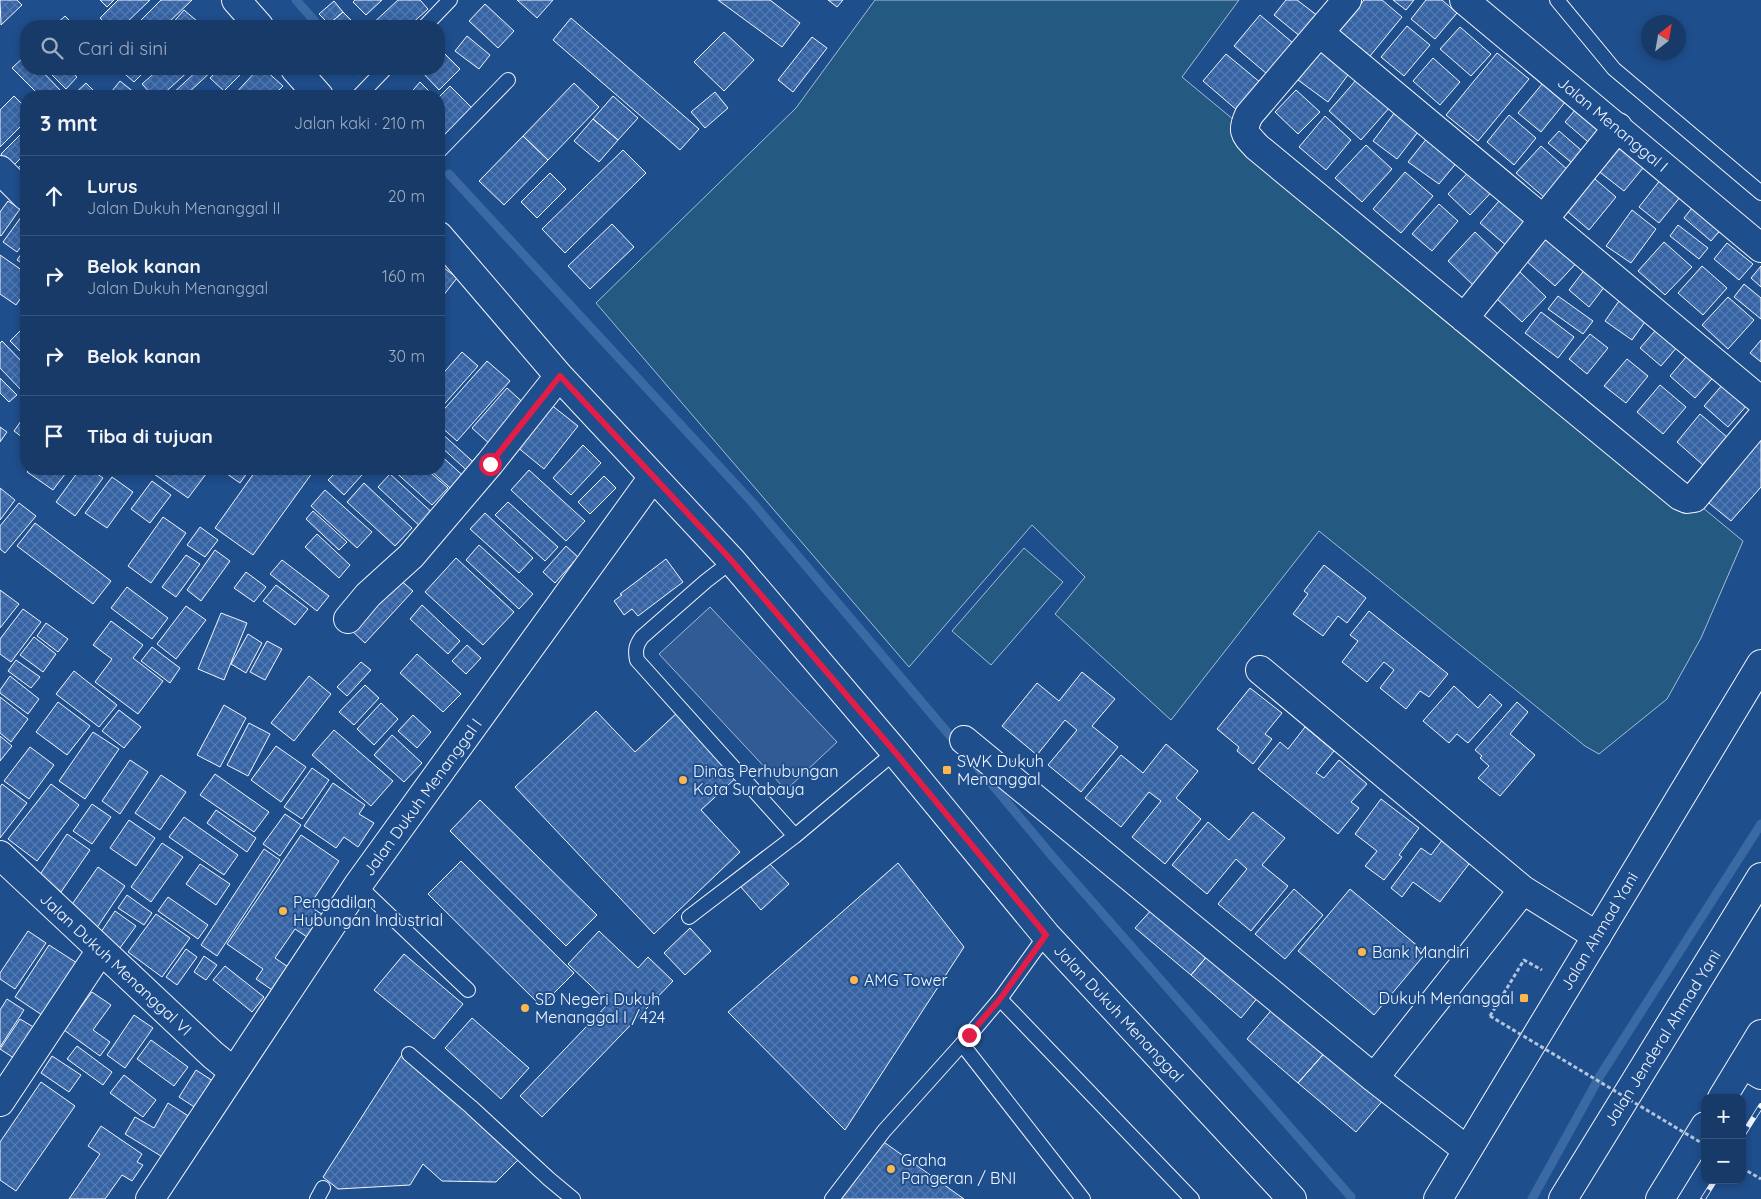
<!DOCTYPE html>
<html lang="id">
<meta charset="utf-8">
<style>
:root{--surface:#173a69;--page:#20416f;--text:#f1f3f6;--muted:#9eadc0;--line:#36547d}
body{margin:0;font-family:Quicksand,sans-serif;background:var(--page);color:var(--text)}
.controls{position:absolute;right:15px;bottom:15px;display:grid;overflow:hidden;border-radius:10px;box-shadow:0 2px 8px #0003}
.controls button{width:45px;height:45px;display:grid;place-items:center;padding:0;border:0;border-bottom:1px solid var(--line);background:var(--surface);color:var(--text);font:25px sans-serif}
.compass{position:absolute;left:1641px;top:15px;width:45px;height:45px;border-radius:50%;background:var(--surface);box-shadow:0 2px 8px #0003;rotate:31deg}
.stop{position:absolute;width:15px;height:15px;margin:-11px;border:4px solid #e11d48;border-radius:50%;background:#fff}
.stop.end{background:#e11d48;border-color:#fff;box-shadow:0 1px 5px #0008}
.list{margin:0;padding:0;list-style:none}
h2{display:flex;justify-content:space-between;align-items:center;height:65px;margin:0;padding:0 20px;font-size:21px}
h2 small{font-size:16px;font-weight:400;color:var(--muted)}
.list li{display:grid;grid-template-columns:32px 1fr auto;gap:15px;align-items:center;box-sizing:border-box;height:80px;padding:0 20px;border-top:1px solid var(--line)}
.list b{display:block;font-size:19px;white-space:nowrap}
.list p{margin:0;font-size:16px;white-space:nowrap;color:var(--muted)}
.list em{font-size:16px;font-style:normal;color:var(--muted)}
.icon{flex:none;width:28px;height:28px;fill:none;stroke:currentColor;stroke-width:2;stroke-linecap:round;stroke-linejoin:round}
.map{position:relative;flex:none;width:1761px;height:1199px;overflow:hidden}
.search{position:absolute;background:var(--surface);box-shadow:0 2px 8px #0003;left:20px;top:20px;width:425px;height:55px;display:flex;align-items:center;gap:12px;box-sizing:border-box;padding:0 18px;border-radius:20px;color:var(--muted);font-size:19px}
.panel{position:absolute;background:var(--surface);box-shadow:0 2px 8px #0003;left:20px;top:90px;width:425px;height:385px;border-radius:20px}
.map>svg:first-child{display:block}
.grass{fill:#245a82;stroke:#a8bbd7}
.parking{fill:#305b95;stroke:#a8bbd7}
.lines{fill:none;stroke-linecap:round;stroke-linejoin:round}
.stream{stroke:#3b69a3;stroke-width:9}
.building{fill:url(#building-cross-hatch);stroke:#f2f6ff}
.lane-casing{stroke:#f2f6ff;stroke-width:16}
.street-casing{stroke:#f2f6ff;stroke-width:30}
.highway-casing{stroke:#f2f6ff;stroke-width:30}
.path{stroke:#b3c4dc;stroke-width:3;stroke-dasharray:4 2.5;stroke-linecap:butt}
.lane{stroke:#1f4e8c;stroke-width:14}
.street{stroke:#1f4e8c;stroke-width:28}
.highway{stroke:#1f4e8c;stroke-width:28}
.rail-casing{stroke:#f2f6ff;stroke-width:5.5}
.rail{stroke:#1f4e8c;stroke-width:4;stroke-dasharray:11;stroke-linecap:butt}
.path-bridge{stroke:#b3c4dc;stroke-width:3;stroke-dasharray:4 2.5;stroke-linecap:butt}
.route{stroke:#e11d48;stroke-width:6}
.poi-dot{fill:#ffb74d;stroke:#1f4e8c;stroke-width:2}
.labels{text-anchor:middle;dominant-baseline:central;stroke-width:4;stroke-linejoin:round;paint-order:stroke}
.street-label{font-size:16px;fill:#f2f6ff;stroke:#1f4e8c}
.poi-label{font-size:16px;fill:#f2f6ff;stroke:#1f4e8c;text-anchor:start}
</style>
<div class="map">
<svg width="1761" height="1199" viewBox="0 0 1761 1199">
<defs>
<pattern id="building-cross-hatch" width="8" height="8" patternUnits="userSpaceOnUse" patternTransform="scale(1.25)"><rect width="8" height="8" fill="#3563a3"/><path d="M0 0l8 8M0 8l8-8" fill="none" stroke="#537ab1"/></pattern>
</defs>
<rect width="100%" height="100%" fill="#1f4e8c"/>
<path class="grass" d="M875,0H1239L1182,77L1743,541L1701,638L1667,699L1599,754L1585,746L1319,531L1171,720L1055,614L1085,577L1032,525L909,667L596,303L796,108Z
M1024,548L1063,582L991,665L952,631Z"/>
<path class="parking" d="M710,607L837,742L786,790L659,654Z"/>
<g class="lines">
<path class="stream" d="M296,0L319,26
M356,69L358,71
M449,174L751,501L958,745
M975,764L1052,856L1351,1197
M1532,1199L1600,1076L1761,824"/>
</g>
<path class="building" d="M0,0H17L22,5L1,25Z
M100,0H114L107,7Z
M118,0H150L123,26H108L100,18Z
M161,0H192L165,26H138L136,25Z
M355,0H382L366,15L353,2Z
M398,0H420L428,9L409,26H370Z
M517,0H553L537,18Z
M718,0H770L800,23L782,47Z
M828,0H843L837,7Z
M1286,0H1297L1318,16L1301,37L1274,15Z
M1364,0H1382L1402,17L1370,56L1339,31Z
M1393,0H1414L1406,10Z
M1426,0H1442L1457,13L1435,39L1411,19Z
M334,1L343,12L329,24L319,14Z
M485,4L514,31L498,48L469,21Z
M184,10L197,21L193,26H170Z
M343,12L357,26H331L329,24Z
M1260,15L1293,43L1267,74L1234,46Z
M65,16L75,26H54Z
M571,18L699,129L680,150L553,40Z
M1407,26L1430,45L1404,76L1381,57Z
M1460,27L1491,54L1471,76L1440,49Z
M724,32L754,60L724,91L694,62Z
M467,36L490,55L479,69L455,51Z
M812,37L827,48L793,92L778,80Z
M1324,46L1353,68L1328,102L1298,80Z
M442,51L460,69L439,90L421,71L423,69H439V54Z
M1497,53L1529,79L1478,141L1446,115Z
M1226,54L1261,83L1238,111L1203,81Z
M26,55V69H40L60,90L53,96H40L12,68Z
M1433,58L1460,82L1440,105L1413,81Z
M46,69H69L77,77L66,89Z
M119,69H147L134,82Z
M159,69H191L161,96H153L142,84Z
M199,69H214L186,95L188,96H170Z
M219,69H246L224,91L210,78Z
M258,69H264L283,86L273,96H233Z
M1364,71L1397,99L1361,140L1329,111Z
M120,81L135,93L133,96H108Z
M420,82L433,95L432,96H408Z
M86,83L99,96H72Z
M574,83L599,107L548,160L523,136Z
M1543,83L1566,101L1541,132L1518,113Z
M450,86L472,108L439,140V97Z
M1296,90L1320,112L1298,134L1275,112Z
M715,92L728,108L705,128L691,112Z
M14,96L26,108V121L0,147V110Z
M613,96L638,118L618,140L593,119Z
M1402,103L1425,123L1397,159L1373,141Z
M1576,109L1605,134L1594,147L1565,122Z
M1509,115L1536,138L1514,165L1487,142Z
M1325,116L1351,140L1326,170L1299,147Z
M593,119L618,140L599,162L574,141Z
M26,129V153L12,167L1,154Z
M1559,131L1588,156L1578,168L1548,143Z
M1432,132L1463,155L1439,184L1408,162Z
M523,136L548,160L504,205L479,181Z
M1621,141L1648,162L1624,191L1597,170Z
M1366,145L1392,169L1362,202L1335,178Z
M1541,146L1569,171L1545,198L1516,173Z
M623,150L646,173L565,253L542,229Z
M26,160V178L17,169Z
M1475,165L1499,184L1470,215L1448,194Z
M1405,172L1433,196L1401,233L1373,209Z
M550,173L566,189L537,218L521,202Z
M1589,174L1616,197L1589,230L1561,206Z
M1661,179L1681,196L1659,223L1639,207Z
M1506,193L1534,217L1508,247L1480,223Z
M8,201L20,209L1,236L0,235V212Z
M1696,203L1724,226L1711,241L1684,218Z
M1439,204L1458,221L1432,251L1412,234Z
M1632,210L1656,229L1631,263L1606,246Z
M24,213L26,215V240L17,252L3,242Z
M612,224L634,247L590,289L568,266Z
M1678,225L1708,248L1699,259L1670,236Z
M1552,230L1582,257L1555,286L1525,260Z
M1475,232L1502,258L1475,287L1448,261Z
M1664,242L1692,267L1665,295L1638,271Z
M1727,243L1753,264L1739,280L1714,259Z
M26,247V266L17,260Z
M0,255L26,273V291L16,305L0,294Z
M439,264L457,278L439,301Z
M1589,264L1609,281L1589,307L1569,290Z
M1702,266L1727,288L1703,315L1678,293Z
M1761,266V287L1751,278Z
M1520,272L1546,297L1522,322L1497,299Z
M1744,284L1761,298V319L1734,297Z
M1626,291L1652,312L1632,340L1605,321Z
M1558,296L1593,321L1583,334L1548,309Z
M1728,297L1754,320L1728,349L1702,325Z
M26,304V317L20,312Z
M1541,312L1574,337L1558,358L1525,333Z
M1663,322L1683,340L1661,366L1640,348Z
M23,328L26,332V357L10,341Z
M1590,334L1608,348L1587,374L1569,359Z
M1761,340V362L1750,353Z
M2,341L26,366V391L24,393L0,368V343Z
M1692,350L1718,372L1695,398L1670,376Z
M462,352L478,366L439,410V378Z
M1627,359L1648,376L1626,403L1604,386Z
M487,361L510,381L457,441L439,425V415Z
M1730,376L1754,397L1728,427L1704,406Z
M0,378L17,395L9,402L0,393Z
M1660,385L1686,407L1663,434L1637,412Z
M507,388L528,407L492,446L472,428Z
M550,404L578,426L544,469L516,446Z
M26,414V440L14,431Z
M1700,414L1727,437L1703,465L1677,442Z
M0,427L7,432L0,442Z
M439,431L480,468L473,476L439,445Z
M1761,433V487L1731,521L1704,499Z
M583,445L601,463L571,495L553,478Z
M439,454L469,481L457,494L429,469H439Z
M30,469H69L53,490L27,472Z
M80,469H90L103,478L75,516L56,502Z
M157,469H199L206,474L188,498L154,474Z
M220,469H250L240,483Z
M257,469H315L253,555L215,528Z
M339,469H355L362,475L344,495L328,480Z
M392,469H426L448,488L432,505Z
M529,470L585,521L566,541L511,490Z
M390,474L437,517L424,530L378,487Z
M604,476L616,488L590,514L578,502Z
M112,477L133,492L107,528L85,513Z
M152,481L171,495L150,523L131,509Z
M364,483L412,528L395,546L347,502Z
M0,488L15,500L0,520Z
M325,490L372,532L357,548L311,506Z
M508,502L558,547L545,561L495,515Z
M19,503L36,516L5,553L0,549V526Z
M313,511L347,542L339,550L306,519Z
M485,513L533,558L519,573L470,529Z
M163,517L186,533L151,583L128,566Z
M35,523L111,581L93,604L17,546Z
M200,527L218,540L205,557L187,545Z
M317,534L350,565L339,578L305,547Z
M479,545L533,594L519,609L466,560Z
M566,546L578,557L555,583L543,572Z
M215,550L230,561L201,601L187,590Z
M186,555L200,564L176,597L162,587Z
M456,558L514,612L483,645L425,592Z
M666,559L683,582L638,616L632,609L624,615L614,601L622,595L620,594Z
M282,560L329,596L317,611L270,574Z
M1324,565L1366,598L1347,623L1338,616L1323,636L1293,614L1308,594L1304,591Z
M246,572L266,587L254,602L234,588Z
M398,578L413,591L365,643L350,629Z
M276,585L308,609L295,625L263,601Z
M127,587L168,618L152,639L111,608Z
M0,590L19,604L0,628Z
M422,605L460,641L448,654L410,619Z
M186,606L206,620L176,659L157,644Z
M23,609L41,622L11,662L0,654V639Z
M1369,611L1448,674L1429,697L1420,691L1406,709L1380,688L1394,670L1384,662L1367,682L1342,662L1358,641L1350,635Z
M221,613L247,623L224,680L198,669Z
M111,621L143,645L133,658L163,681L138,714L95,682L112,659L93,645Z
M46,623L68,639L58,652L37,636Z
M248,634L262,643L246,673L231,664Z
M34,637L56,654L43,672L20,655Z
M267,641L282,649L265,680L250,672Z
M467,645L481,658L466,674L452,661Z
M152,647L180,668L170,683L141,661Z
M417,654L461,694L443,712L400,673Z
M16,660L40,677L31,688L8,671Z
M361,662L371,670L347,696L337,687Z
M74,671L117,705L99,727L56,694Z
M1082,672L1115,699L1092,726L1118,747L1081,792L1048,765L1077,730L1065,720L1037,755L1002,726L1037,683L1059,701Z
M10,676L39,699L28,714L0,693V690Z
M309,676L331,694L294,741L271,723Z
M365,685L379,698L354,725L339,712Z
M1454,686L1478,708L1490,694L1502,705L1468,743L1457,734L1449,743L1423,721Z
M1250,688L1282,713L1265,734L1272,739L1253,764L1237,751L1239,747L1217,729Z
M0,697L28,719L11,742L0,733Z
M58,702L90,726L67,755L36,732Z
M1517,702L1528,712L1510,734L1535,755L1500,796L1478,778L1489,766L1480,758L1482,756L1475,750Z
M381,703L398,719L374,745L357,729Z
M224,705L246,718L220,767L197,755Z
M119,710L141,727L124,748L102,731Z
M596,711L635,752L679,711L739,775L701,810L740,852L654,934L515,787Z
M413,715L431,732L417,748L398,731Z
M249,723L270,734L248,776L227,765Z
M1305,727L1334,751L1316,773L1324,778L1339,760L1367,784L1351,802L1359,808L1338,834L1258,769L1280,742L1288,749Z
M334,730L393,781L371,806L312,755Z
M93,732L119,749L85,799L59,781Z
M392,735L422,763L404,782L374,755Z
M0,736L12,746L0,761Z
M1166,744L1198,771L1176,798L1201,819L1165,864L1132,837L1161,801L1149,792L1121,827L1085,798L1121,755L1143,773Z
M276,746L306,767L281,802L251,780Z
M30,747L54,765L29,799L4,781Z
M130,760L148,772L120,814L102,801Z
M312,768L329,780L302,819L284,807Z
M215,774L269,812L254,832L200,795Z
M161,775L186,792L160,830L135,813Z
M333,783L365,805L359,814L374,823L358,847L344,837L336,848L304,826Z
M2,784L27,803L0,838V787Z
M51,784L79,805L37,861L8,839Z
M1381,799L1419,828L1399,855L1402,857L1384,880L1365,866L1377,851L1355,834Z
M480,800L597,915L566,946L450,831Z
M92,804L111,817L92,844L73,831Z
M216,810L256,838L247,852L207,823Z
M1253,812L1285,838L1262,865L1288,886L1251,931L1218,904L1247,869L1236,859L1207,894L1172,865L1208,822L1229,840Z
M285,814L301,825L280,856L263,844Z
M184,817L238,855L224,875L169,837Z
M129,820L155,838L136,866L110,848Z
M67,834L90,850L61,892L39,876Z
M301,835L339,861L309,906L325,916L310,939L295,929L275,958L297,973L281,996L256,979L263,969L227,944Z
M1446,835L1475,856L1440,902L1413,882L1402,897L1391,888L1421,848L1431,855Z
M162,843L183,857L151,902L131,887Z
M264,849L280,860L217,956L201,945Z
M461,861L574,973L541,1006L428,894Z
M767,861L789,884L761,910L740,886Z
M898,863L964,947L845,1130L728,1012Z
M200,864L230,884L216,905L186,884Z
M98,867L125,886L96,929L68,910Z
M1294,889L1323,915L1285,959L1255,934Z
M1350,889L1426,953L1374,1015L1298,951Z
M127,895L152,913L144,925L118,908Z
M168,897L208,925L198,939L158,911Z
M1154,907L1209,954L1191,975L1135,928Z
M115,911L136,926L117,952L97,938Z
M156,914L190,938L162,977L128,952Z
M690,928L711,951L685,975L664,953Z
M28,931L46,943L15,989L0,979V973Z
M599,931L638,968L648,957L673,981L542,1117L520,1096L609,1003L568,964Z
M49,945L77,963L42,1015L15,997Z
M186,949L197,957L177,985L166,977Z
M404,954L463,1004L434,1039L374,990Z
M1209,954L1259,996L1241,1018L1191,975Z
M204,956L217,965L206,980L194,972Z
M225,966L264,997L252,1012L213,980Z
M92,992L111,1005L93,1030L110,1042L100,1056L64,1030Z
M7,999L24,1010L0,1047V1010Z
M1275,1006L1327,1050L1298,1083L1247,1039Z
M134,1015L153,1028L125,1068L107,1055Z
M472,1018L529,1068L501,1099L445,1048Z
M20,1019L40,1031L20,1062L0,1049Z
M151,1040L188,1067L174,1086L137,1059Z
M77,1046L112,1072L103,1085L67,1059Z
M1327,1050L1384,1099L1356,1132L1298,1083Z
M403,1053L520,1158L496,1182L442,1181L423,1164L410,1185L338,1189L323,1177Z
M52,1056L81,1075L69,1092L41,1073Z
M196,1070L213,1081L196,1108L179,1097Z
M124,1075L156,1100L143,1117L110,1093Z
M41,1082L75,1106L16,1191L0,1180V1142Z
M168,1103L190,1117L169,1161L125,1134L135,1117L154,1128Z
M101,1126L142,1154L137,1162L143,1165L132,1181L122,1175L105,1199H69L100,1154L88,1146Z
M881,1140L964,1199H839Z"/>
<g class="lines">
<g class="lane-casing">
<path id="lane" d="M1557,0L1614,69L1761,193
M425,26L450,0
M359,96L385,69
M439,151L508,80
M732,561L706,581L642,637C636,645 635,650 637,660L795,836L895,752
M358,885L468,990
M689,917L795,836
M1046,935L1000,999L962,1044L1083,1199
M1000,999L1192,1199
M409,1054L471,1107L549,1179L573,1199
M317,1199L323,1188
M832,1199L884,1131L962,1044"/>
</g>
<g class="street-casing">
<path id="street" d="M236,0L259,26
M1347,0L1249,115C1241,132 1245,134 1257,147L1680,496L1687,499L1694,498L1761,418
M1464,0L1761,248
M1320,33L1761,401
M295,69L319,96
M0,170L26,196
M439,236L559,376L732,561L895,752L1046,935L1292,1199
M1464,318L1618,127
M348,619L368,595L411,556L490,463L559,376
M1260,670L1523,890L1374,1078
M964,740L1374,1078L1467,1150
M0,855L213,1055L234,1072
M1523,890L1597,936
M1743,1064L1761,1075
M0,1102L101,950
M150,1199L358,885L653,477"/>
</g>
<g class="highway-casing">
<path id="highway" d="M1722,1098L1761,1034
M1438,1199L1761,664
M1563,1199L1761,877
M1660,1199L1705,1126"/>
</g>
<path class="path" d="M1490,1016L1524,960L1542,970
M1742,1168L1761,1179"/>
<use href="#lane" class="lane"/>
<use href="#street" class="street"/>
<use href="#highway" class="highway"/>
<g class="rail-casing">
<path id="rail" d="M1742,1136L1761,1106
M1703,1199L1715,1180"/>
</g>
<use href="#rail" class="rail"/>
<path class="path-bridge" d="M1490,1016L1705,1145"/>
</g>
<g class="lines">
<path class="route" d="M490,464L560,376L732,561L895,752L1046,935L1000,999L969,1035"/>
</g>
<g class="poi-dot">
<rect x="942" y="765" width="10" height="10" rx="2.5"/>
<circle cx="683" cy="780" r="5"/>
<circle cx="283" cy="911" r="5"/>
<circle cx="1362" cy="952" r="5"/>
<circle cx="854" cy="980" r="5"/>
<rect x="1519" y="993" width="10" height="10" rx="2.5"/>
<circle cx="525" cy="1008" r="5"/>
<circle cx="891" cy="1169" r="5"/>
</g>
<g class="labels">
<g class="street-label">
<text transform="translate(1613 124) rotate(40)">Jalan Menanggal I</text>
<text transform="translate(422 797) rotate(-54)">Jalan Dukuh Menanggal I</text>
<text transform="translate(1599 931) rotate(-59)">Jalan Ahmad Yani</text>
<text transform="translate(116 964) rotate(43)">Jalan Dukuh Menanggal VI</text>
<text transform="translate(1119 1013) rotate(47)">Jalan Dukuh Menanggal</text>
<text transform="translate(1662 1038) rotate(-58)">Jalan Jenderal Ahmad Yani</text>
</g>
<g class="poi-label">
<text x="957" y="761">SWK Dukuh<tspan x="957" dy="18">Menanggal</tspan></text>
<text x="693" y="771">Dinas Perhubungan<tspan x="693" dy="18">Kota Surabaya</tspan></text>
<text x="293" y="902">Pengadilan<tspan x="293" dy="18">Hubungan Industrial</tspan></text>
<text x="1372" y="952">Bank Mandiri</text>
<text x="864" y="980">AMG Tower</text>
<text x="1514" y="998" text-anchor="end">Dukuh Menanggal</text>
<text x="535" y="999">SD Negeri Dukuh<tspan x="535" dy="18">Menanggal I /424</tspan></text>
<text x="901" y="1160">Graha<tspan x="901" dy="18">Pangeran / BNI</tspan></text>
</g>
</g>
</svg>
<div class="controls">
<button>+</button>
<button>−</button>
</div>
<svg class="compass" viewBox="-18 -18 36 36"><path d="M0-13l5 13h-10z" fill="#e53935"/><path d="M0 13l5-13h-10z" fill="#9eadc0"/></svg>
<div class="stop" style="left:490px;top:464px"></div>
<div class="stop end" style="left:969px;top:1035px"></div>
<div class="search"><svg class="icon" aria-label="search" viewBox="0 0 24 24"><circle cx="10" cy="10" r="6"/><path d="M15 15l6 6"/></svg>Cari di sini</div>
<section class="panel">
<h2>3 mnt<small>Jalan kaki · 210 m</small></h2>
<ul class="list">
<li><svg class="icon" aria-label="ahead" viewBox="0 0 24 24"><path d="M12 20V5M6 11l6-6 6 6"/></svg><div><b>Lurus</b><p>Jalan Dukuh Menanggal II</p></div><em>20 m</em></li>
<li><svg class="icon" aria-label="right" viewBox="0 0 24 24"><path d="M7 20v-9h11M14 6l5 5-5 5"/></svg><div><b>Belok kanan</b><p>Jalan Dukuh Menanggal</p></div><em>160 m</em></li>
<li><svg class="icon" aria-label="right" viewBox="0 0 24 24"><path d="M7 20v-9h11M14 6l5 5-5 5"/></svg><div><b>Belok kanan</b></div><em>30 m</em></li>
<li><svg class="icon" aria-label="arrive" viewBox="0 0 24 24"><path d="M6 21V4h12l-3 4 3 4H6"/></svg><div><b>Tiba di tujuan</b></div></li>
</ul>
</section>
</div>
